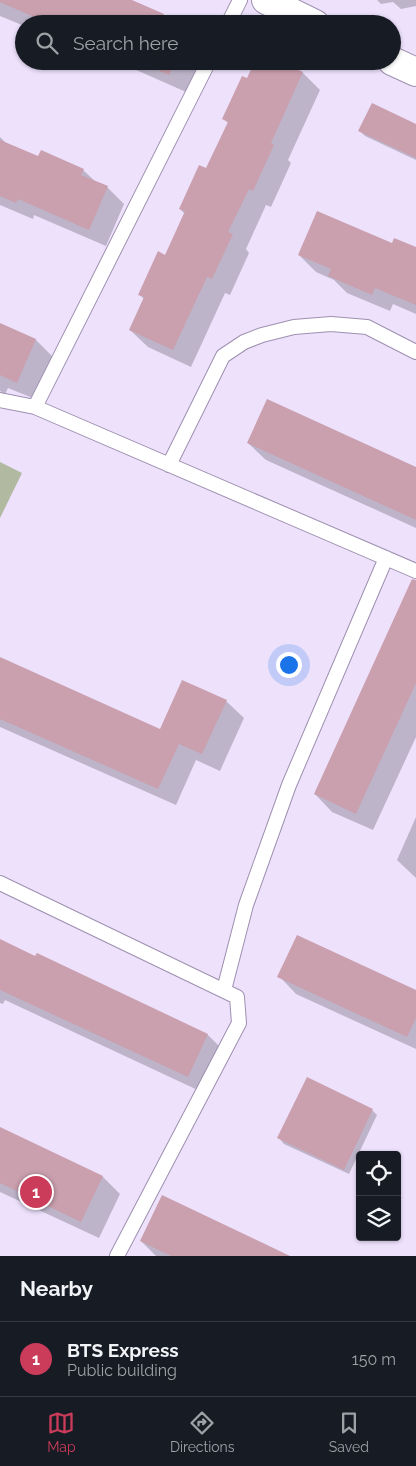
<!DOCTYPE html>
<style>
:root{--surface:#171b24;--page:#20242c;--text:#f1f3f6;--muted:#9ea1a6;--line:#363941;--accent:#cb3b5a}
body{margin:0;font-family:Raleway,sans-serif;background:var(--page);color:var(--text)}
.controls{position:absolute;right:15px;bottom:15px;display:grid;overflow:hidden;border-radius:5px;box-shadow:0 1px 4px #0004}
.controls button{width:45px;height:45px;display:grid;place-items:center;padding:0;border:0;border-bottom:1px solid var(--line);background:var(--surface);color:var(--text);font:25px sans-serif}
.you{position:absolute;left:288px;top:664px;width:18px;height:18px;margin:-12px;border:4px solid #fff;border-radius:50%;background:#1a73e8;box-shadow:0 0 0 8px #1a73e833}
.badge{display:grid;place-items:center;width:32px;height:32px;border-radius:50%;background:var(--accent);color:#fff;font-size:16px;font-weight:700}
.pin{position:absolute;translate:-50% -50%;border:2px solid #fff;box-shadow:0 1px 5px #0006}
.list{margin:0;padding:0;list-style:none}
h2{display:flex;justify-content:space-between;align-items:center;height:65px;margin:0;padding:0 20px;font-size:21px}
h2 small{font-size:16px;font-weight:400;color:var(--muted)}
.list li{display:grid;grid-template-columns:32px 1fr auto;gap:15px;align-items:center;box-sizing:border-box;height:75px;padding:0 20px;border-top:1px solid var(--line)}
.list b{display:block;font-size:19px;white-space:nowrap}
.list p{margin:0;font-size:16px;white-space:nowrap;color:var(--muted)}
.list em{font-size:16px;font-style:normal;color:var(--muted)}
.icon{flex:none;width:28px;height:28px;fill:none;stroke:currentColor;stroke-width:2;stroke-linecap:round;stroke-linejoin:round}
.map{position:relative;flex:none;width:416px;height:1256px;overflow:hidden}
.search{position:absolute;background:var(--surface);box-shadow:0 1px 4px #0004;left:15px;right:15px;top:15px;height:55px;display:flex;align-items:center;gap:12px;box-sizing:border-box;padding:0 18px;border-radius:28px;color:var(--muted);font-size:19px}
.sheet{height:140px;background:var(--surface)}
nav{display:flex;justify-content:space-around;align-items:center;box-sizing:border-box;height:70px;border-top:1px solid var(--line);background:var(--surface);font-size:14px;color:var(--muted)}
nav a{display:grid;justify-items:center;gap:2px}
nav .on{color:var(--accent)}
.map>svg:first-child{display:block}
.green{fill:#b1b9a0}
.shadow{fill:#0003}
.building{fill:#ca9fae}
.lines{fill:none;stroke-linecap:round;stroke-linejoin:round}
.lane-casing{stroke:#9e90b0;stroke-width:16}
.street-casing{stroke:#9e90b0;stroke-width:30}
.lane{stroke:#fff;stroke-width:14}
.street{stroke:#fff;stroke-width:28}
</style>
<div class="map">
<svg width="416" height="1256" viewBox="0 0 416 1256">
<rect width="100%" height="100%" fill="#ede1fc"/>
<path class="green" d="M0,462L22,473L0,518Z"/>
<path class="shadow" d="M0,0H129L163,15L172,24H30L24,21L22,25L0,16Z
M377,0H416V6L401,9L393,2L381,4Z
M106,61H115L113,64Z
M116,61H200L186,92Z
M277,61L303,73L320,90L288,160L291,163L271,207L266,205L246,249L249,253L230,295L225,293L191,367L148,347L130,330L144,299L139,294L165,256L185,214L180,209L207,169L228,123L223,118L248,80Z
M416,125V160L365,136L360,131Z
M0,137L7,144L39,158L83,170L96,182L107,187L124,204L106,246L34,215L33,219L0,205Z
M393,244L416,249V314L393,304L390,311L347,293L334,280L316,272L299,255Z
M0,324L36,340L53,357L35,399L8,388L5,394L0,391Z
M248,443L416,468V528L266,460Z
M416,596V737L373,830L332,812L315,794Z
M0,659L160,730L226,701L244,718L220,771L196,760L176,805L0,727Z
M416,817V878L397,860Z
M0,941L36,958L37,955L208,1035L224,1051L204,1093L5,1000L3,1004L0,1003Z
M279,976L416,992V1049L296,994Z
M372,1110L377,1115L349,1174L284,1144L279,1138Z
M0,1128L103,1177L120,1194L99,1238L0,1192Z
M141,1241L287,1256H156Z"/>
<path class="building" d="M0,0H132L164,14L161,20L171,24H50L0,2Z
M137,61H175L169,75Z
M255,61H280L303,72L271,143L274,145L253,191L249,189L228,232L233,234L212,279L207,277L173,350L129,330L144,297L138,295L158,251L165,255L185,211L179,209L199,165L206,168L228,122L222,119L242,76L247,78Z
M372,103L416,124V158L358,131Z
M0,140L38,156L41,150L84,169L81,175L108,186L89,230L18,199L16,203L0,196Z
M317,211L392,243L394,238L416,247V305L375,288L372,295L328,276L331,269L298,255Z
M0,323L36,339L17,383L0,375Z
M267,399L416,467V520L247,443Z
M412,579L416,580V683L356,814L314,794Z
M0,657L160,729L182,680L227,700L202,754L179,744L158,789L0,719Z
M297,935L416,990V1018L407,1037L277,977Z
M0,939L35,956L37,953L208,1034L188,1077L0,990Z
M307,1077L373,1109L344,1170L277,1138Z
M0,1127L103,1176L81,1222L0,1183Z
M162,1195L290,1256H171L140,1241Z"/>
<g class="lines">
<g class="lane-casing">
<path id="lane" d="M228,24L240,0
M0,400L35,407L416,571
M35,407L209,61
M169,465L223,356L244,342L262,335L294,327L331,324L367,327L416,352
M0,883L237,997L239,1023L117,1256
M224,990L246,905L289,785L386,558"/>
</g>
<g class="street-casing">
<path id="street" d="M266,0L315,24
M392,61L416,72"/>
</g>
<use href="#lane" class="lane"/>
<use href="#street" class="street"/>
</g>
</svg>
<div class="controls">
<button><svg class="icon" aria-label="locate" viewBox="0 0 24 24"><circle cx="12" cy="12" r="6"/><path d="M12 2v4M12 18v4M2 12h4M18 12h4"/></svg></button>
<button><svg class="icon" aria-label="layers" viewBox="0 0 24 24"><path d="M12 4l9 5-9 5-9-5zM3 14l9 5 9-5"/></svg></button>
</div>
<div class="you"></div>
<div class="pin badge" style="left:36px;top:1192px">1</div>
<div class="search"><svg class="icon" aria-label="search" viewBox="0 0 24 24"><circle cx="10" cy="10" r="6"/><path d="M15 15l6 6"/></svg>Search here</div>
</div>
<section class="sheet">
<h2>Nearby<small></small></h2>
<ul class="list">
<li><span class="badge">1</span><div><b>BTS Express</b><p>Public building</p></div><em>150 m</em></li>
</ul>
</section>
<nav>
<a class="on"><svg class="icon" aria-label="map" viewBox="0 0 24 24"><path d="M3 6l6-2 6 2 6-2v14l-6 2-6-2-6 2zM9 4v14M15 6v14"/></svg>Map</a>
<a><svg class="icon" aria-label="directions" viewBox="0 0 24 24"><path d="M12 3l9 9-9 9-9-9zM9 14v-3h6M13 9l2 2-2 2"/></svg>Directions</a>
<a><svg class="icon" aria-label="saved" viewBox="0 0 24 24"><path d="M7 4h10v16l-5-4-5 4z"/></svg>Saved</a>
</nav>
